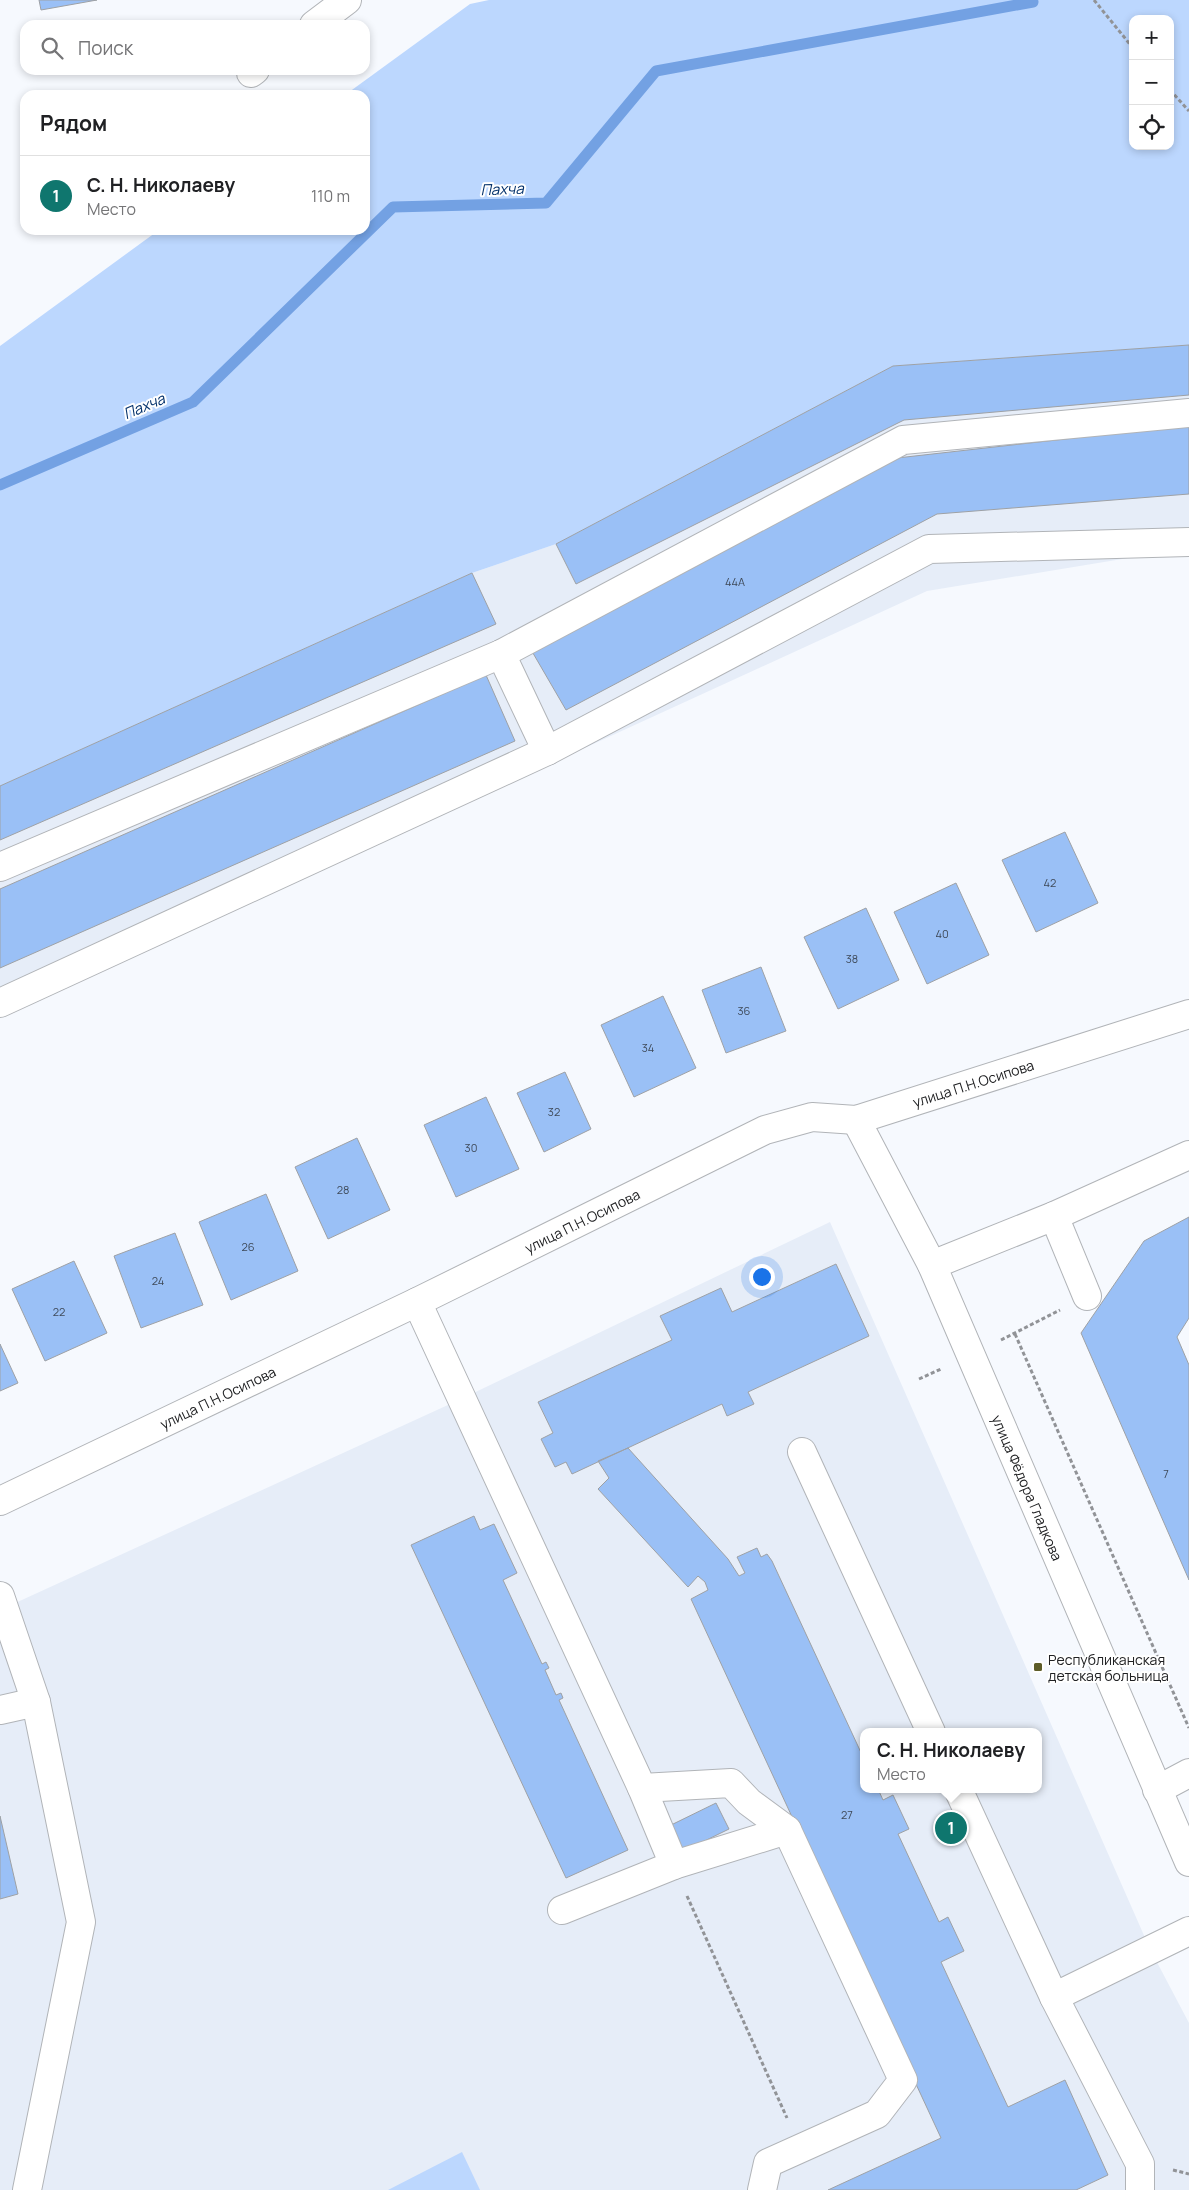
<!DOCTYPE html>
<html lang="ru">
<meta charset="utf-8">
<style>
:root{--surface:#fff;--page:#f2f2f2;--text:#202124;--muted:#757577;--line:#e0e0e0;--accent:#0f766e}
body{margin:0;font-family:Manrope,sans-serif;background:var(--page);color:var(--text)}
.controls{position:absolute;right:15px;top:15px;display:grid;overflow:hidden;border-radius:10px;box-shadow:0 2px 8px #0003}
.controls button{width:45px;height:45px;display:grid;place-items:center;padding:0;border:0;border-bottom:1px solid var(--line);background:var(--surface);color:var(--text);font:25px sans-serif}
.you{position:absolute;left:761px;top:1276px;width:18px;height:18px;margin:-12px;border:4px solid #fff;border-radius:50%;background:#1a73e8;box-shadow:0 0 0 8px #1a73e833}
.badge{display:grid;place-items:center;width:32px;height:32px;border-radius:50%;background:var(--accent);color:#fff;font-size:16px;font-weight:700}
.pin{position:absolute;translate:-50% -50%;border:2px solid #fff;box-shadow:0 1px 5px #0006}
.popup{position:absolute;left:860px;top:1728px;width:182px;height:65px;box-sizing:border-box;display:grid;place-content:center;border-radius:10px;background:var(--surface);filter:drop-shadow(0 1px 4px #0005);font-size:16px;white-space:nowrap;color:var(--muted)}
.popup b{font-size:19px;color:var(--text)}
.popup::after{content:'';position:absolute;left:50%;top:100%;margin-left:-10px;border:10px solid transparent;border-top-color:var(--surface)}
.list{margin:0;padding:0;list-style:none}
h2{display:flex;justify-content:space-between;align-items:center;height:65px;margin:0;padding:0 20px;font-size:21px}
h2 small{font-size:16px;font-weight:400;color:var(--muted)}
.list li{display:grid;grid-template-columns:32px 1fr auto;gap:15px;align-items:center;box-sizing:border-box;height:80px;padding:0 20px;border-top:1px solid var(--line)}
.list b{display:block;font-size:19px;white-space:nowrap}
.list p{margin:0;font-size:16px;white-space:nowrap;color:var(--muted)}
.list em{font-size:16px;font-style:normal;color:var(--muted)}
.icon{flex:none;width:28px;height:28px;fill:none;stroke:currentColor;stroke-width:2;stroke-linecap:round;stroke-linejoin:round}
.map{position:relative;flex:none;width:1189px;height:2190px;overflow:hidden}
.search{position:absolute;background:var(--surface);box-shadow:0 2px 8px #0003;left:20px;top:20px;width:350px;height:55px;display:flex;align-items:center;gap:12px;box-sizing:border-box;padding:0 18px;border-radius:15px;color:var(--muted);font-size:19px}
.panel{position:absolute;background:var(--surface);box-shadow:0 2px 8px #0003;left:20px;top:90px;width:350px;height:145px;border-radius:15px}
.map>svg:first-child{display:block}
.built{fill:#e6edf8;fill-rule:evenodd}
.green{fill:#bcd7fe;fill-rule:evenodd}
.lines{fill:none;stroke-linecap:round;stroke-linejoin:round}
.stream{stroke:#73a1e3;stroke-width:11}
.building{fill:#9ac0f6;stroke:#9ea1a5}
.minor-casing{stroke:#b1b4b8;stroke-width:30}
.path{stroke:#919397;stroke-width:3;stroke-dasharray:4 2.5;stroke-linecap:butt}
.minor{stroke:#fff;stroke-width:28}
.poi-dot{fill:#5e5d29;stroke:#fff;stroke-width:2}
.labels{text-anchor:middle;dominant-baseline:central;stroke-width:4;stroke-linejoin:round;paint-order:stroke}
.number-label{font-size:11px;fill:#3e4958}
.street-label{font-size:14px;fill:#202123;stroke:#fff}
.poi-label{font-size:14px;fill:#202123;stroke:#fff;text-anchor:start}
.water-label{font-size:15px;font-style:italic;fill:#03316b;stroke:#fff}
</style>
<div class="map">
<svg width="1189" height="2190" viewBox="0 0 1189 2190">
<rect width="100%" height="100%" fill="#f6f9fe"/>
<path class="built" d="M1189,345V548L927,591L0,1016V786L472,573L556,544L893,366Z
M830,1222L1150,1949L1189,2023V2190H0V1610L461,1399ZM864,1732H1038V1789H864Z"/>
<path class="green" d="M489,0H1189V345L893,366L556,544L472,573L0,786V346L159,230H365V95H345L470,4ZM1133,19H1170V146H1133Z
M462,2152L480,2190H388Z"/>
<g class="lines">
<path class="stream" d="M0,485L193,402L393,207L546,203L656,71L1033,2"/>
</g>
<path class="building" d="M39,0H97L41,10Z
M1189,345V395L904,420L576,584L556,544L893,366Z
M1189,425V494L937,514L566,710L530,648L897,458Z
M472,573L496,624L0,840V786Z
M486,675L515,741L0,968V889Z
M1065,832L1098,903L1036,932L1002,860Z
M956,883L989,955L927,984L894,912Z
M866,908L899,980L838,1009L804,937Z
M761,967L786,1031L726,1053L702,990Z
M663,996L696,1068L634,1097L601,1025Z
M565,1072L591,1129L544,1152L517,1093Z
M486,1097L519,1169L456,1197L424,1125Z
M357,1138L390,1210L328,1239L295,1167Z
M266,1194L298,1271L231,1300L199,1222Z
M1189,1217V1318L1177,1337L1189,1365V1580L1081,1333L1144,1241Z
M175,1233L203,1305L141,1328L114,1256Z
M74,1261L107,1333L45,1361L12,1289Z
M836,1264L869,1336L748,1392L754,1404L727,1416L722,1404L572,1474L566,1462L555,1467L541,1439L553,1433L538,1402L672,1340L660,1316L721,1288L732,1312Z
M0,1344L18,1383L0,1391Z
M628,1448L728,1559L739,1576L745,1573L737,1557L757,1548L761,1557L767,1554L772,1561L864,1759V1789H878L883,1800L893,1795L909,1829L898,1834L939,1922L948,1917L964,1951L941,1962L1008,2107L1065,2080L1108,2175L1076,2190H828L941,2138L691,1599L708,1590L705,1582L698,1576L688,1587L598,1489L609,1478L598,1461Z
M474,1516L480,1530L494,1524L517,1573L503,1580L542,1664L546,1662L549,1668L545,1670L556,1695L561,1693L563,1698L559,1700L628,1850L566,1878L411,1545Z
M716,1803L729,1829L680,1853L667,1827Z
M0,1816L18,1894L0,1899Z"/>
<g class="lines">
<g class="minor-casing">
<g id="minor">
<path d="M314,25L347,0"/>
<path d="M251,73L255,70"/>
<path d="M501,654L547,751"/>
<path d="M0,867L501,654L903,440L1189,413"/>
<path d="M0,1003L547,751L929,549L1189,542"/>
<path id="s1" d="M856,1120L932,1265L1189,1862"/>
<path d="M1054,1216L1087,1296"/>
<path d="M932,1265L1054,1216L1189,1155"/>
<path d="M417,1302L642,1788L731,1783L749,1802L787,1830L903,2080L877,2114L768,2163L762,2190"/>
<path d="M802,1452L931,1732"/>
<path id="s2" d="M0,1501L417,1302L765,1130L812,1117L856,1120L1189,1014"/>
<path d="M0,1596L36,1702L81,1922L27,2190"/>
<path d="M0,1710L36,1702"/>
<path d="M642,1788L674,1865"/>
<path d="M958,1789L1054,1997L1140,2164V2190"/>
<path d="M1157,1790L1189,1773"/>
<path d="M562,1910L674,1865L787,1830"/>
<path d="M1054,1997L1189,1931"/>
</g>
</g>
<path class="path" d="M1094,0L1133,48
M1170,90L1189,111
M1015,1334L1189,1728
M1001,1340L1060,1310
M919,1379L941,1369
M687,1896L787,2118
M1173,2170L1189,2174"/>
<use href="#minor" class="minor"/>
</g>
<rect class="poi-dot" x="1033" y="1662" width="10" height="10" rx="2.5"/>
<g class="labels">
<g class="number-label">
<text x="735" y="581">44А</text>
<text x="1050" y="882">42</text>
<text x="942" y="933">40</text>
<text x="852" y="958">38</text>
<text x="744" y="1010">36</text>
<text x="648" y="1047">34</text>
<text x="554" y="1111">32</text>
<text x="471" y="1147">30</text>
<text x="343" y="1189">28</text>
<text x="248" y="1246">26</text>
<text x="158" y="1280">24</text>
<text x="59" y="1311">22</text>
<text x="1166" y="1473">7</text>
<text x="847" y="1814">27</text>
</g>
<g class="street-label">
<text stroke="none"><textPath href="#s2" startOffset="1066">улица П.Н.Осипова</textPath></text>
<text stroke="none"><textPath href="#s2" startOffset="646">улица П.Н.Осипова</textPath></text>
<text stroke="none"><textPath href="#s2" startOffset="241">улица П.Н.Осипова</textPath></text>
<text stroke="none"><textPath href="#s1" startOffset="406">улица Фёдора Гладкова</textPath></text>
</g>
<g class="poi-label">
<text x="1048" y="1659">Республиканская<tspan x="1048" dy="16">детская больница</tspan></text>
</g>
<g class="water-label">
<text transform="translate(502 189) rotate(-2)">Пахча</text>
<text transform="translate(144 406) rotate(-23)">Пахча</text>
</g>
</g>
</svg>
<div class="controls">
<button>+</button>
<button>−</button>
<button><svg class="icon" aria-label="locate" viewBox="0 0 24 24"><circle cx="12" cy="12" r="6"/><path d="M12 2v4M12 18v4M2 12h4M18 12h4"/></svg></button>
</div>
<div class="you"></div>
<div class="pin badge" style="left:951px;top:1828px">1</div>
<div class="popup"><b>С. Н. Николаеву</b>Место</div>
<div class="search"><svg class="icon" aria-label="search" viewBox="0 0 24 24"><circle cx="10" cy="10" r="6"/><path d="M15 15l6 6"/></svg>Поиск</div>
<section class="panel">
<h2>Рядом<small></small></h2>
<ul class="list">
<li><span class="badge">1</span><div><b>С. Н. Николаеву</b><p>Место</p></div><em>110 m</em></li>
</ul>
</section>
</div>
